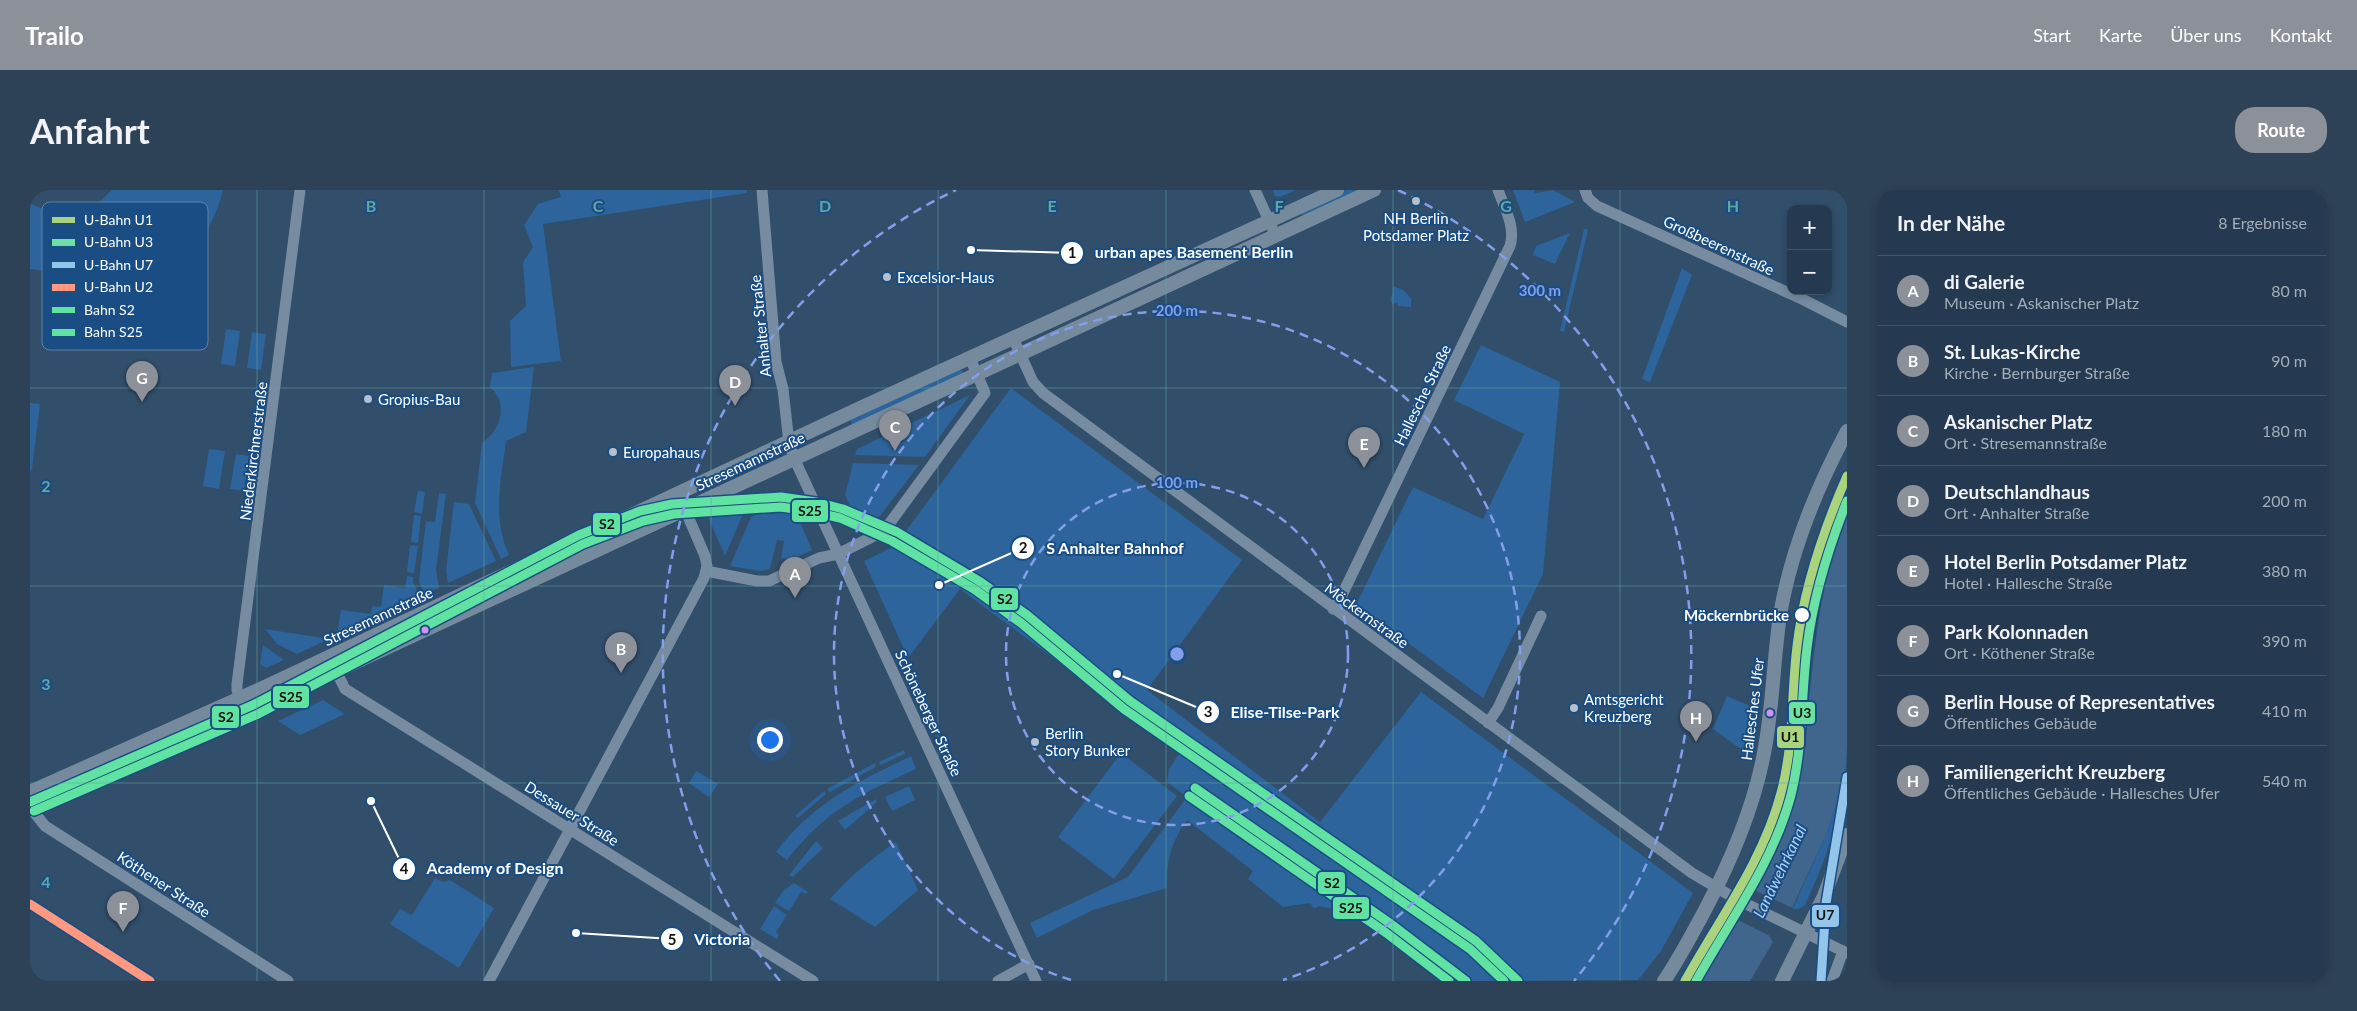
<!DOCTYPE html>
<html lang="de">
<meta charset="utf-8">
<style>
:root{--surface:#253a50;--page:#2d4157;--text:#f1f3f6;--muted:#a3adb7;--line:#425467;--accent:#8c9099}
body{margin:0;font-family:Lato,sans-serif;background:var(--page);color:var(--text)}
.controls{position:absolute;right:15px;top:15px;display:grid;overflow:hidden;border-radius:10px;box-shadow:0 2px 8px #0003}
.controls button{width:45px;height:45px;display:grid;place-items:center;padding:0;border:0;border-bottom:1px solid var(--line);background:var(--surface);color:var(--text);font:25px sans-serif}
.you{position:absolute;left:739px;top:549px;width:18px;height:18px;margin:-12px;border:4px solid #fff;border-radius:50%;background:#1a73e8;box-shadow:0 0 0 8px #1a73e833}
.badge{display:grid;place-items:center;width:32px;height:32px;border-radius:50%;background:var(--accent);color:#fff;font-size:16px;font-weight:700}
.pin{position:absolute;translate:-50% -41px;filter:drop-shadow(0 1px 2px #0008)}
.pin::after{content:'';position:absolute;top:26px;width:18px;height:15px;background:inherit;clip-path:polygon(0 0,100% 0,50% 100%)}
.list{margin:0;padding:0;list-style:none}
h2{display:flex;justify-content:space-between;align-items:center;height:65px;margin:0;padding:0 20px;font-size:21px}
h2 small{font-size:16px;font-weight:400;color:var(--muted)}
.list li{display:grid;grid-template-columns:32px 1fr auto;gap:15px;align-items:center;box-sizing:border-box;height:70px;padding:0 20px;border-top:1px solid var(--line)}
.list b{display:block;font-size:19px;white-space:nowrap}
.list p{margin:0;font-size:16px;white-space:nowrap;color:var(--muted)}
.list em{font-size:16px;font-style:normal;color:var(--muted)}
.map{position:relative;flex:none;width:1817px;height:791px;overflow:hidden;border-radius:20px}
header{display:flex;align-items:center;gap:30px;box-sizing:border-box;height:70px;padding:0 25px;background:var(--accent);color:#fff}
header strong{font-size:24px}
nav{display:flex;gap:28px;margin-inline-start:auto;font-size:18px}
.intro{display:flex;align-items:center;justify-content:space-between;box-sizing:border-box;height:120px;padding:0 30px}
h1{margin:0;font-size:35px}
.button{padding:12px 22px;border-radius:20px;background:var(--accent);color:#fff;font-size:18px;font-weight:700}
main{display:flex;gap:30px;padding:0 30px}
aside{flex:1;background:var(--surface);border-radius:20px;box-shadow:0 2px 8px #0003}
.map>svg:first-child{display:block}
.green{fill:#2d649b}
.water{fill:#40668d}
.pier{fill:#314e6b}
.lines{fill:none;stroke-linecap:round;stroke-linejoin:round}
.minor{stroke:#778ca1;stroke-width:11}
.major{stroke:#768a9e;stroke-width:14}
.rail-1-casing{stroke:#194d83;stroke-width:12}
.rail-2-casing{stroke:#194d83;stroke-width:12}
.rail-1{stroke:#60e2a2;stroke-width:9}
.rail-2{stroke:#60e2a2;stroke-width:9}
.metro-1-casing{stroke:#194d83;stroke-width:12}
.metro-2-casing{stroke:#194d83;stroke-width:12}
.metro-3-casing{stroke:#194d83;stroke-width:12}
.metro-4-casing{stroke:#194d83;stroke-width:12}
.metro-1{stroke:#a9d37d;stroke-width:9}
.metro-2{stroke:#6be1a3;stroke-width:9}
.metro-3{stroke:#93c5eb;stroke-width:9}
.metro-4{stroke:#ff9880;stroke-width:9}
.grid{fill:none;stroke:#63a6a1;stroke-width:1;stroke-opacity:0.55}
.ring{fill:none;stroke:#839eea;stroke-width:2.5;stroke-dasharray:9 6}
.poi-dot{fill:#b7c1cb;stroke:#194d83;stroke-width:2}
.stop-dot{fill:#fff;stroke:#194d83;stroke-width:2}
.bus-dot{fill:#d193ec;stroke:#194d83;stroke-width:2}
.labels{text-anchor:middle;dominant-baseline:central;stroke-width:4;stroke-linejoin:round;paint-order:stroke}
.poi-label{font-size:15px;fill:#fff;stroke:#194d83;text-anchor:start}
.street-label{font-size:15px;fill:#fff;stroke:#194d83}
.stop-label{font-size:15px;font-weight:bold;fill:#fff;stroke:#194d83;text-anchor:end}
.water-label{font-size:16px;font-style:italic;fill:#a9cff3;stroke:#194d83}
.key{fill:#194d83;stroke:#5e82a8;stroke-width:1}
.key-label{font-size:14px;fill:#fff}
.grid-label{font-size:16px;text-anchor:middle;font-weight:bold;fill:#63a6a1;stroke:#194d83;stroke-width:4;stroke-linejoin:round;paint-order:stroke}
.centre{fill:#839eea;stroke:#194d83;stroke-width:2.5}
.ring-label{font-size:15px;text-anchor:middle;font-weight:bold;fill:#839eea;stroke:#194d83;stroke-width:4;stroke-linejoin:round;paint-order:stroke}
.leader{fill:none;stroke:#fff;stroke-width:2}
.callout-dot{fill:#fff;stroke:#194d83;stroke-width:2}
.mark-label{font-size:15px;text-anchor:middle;font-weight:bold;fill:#111}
.callout-label{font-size:16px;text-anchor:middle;font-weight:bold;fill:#fff;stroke:#194d83;stroke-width:4;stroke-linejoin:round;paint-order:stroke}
.line-badge{stroke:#194d83;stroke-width:2}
.pale-badge-label{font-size:14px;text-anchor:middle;font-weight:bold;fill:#111}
</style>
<header>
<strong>Trailo</strong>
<nav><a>Start</a><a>Karte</a><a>Über uns</a><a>Kontakt</a></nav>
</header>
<div class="intro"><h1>Anfahrt</h1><a class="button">Route</a></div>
<main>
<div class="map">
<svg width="1817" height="791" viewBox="0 0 1817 791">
<rect width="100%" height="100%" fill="#314e6b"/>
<path class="green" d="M82,0H193C186,31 168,58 146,80L149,89L135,97L0,79V13C16,21 40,33 57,21C66,16 74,7 82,0Z
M529,0H717V3L513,34L531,171L481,177L480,131L496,116L493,72L503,57L494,35L508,14L531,7Z
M1243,0H1266L1250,7L1245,6Z
M1316,0H1337L1275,29L1269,22Z
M1483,0H1504L1505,3L1523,0L1545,12L1495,32Z
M1554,39L1558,40L1534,142L1530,141Z
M1540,43L1525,74L1503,65L1506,56Z
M1652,78L1662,85L1620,192L1612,189Z
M1363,96L1373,100L1381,108V117L1368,116L1367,113L1362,114L1360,107L1362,106Z
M196,139L210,141L205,176L191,174Z
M222,142L236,144L231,180L217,178Z
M1451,155L1530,192L1513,384L1453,508L1326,415L1383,297L1453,329L1494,244L1424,210Z
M504,177L496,242L476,251C471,291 462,327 479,365L471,369L445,313L452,253C471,240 479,214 460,197L462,183Z
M931,177L934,185L822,235L820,230Z
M981,198L1212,370L1117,500L1290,632L1391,502L1663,703L1631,761L1608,790L1436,791L1355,735L1315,725V722L1290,716L1284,718L1280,713L1253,717L1218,689L1223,681L1157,630C1141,651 1136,673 1137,698L1063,720L1007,748L1000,733L1098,687L1157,607L1137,592L1139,579L1150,562L930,399L878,468L834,371L865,356Z
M940,205L895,267L825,265L827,259Z
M0,213L10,214L2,279L0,282Z
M179,259L195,261L189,299L173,296Z
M206,264L219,266L214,301L200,299Z
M735,267L736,271L734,273L674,299L673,297Z
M823,273L889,275L850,326L844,332L830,338L815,305Z
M388,300L395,302L392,324L384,322Z
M409,303L416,304L406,380L409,398L395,404L389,392L396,331L405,332Z
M760,308L782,360L761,370L751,368L754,351L747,350L740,379L731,381L700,376L721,327L747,315L745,309Z
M713,310L716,317L695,366L678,327Z
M424,312L439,314L466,371L418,393L416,381Z
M384,325L391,326L388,353L381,352Z
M613,327L615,331L526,372L524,369Z
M380,355L388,356L384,383L377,382Z
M510,375L512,379L439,412L437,409Z
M377,386L383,387V392L390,406L307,445L311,420L341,424L342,416L351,417L354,395L375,398Z
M422,417L423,420L361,449L360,445Z
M235,439L293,448V452L267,464L247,454Z
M233,455L254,470L236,478L230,474Z
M277,483L279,488L222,513L221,510Z
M1697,506L1722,517L1715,562L1683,539Z
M293,510L315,524L270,545L248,531Z
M1817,557C1817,611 1798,666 1775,715C1770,720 1765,720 1759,717L1764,716L1797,642L1807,611Z
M874,560L875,564L850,575L849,572Z
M1091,563L1147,606L1084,689L1028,647Z
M881,566L886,579C831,604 796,620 757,670L746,662C783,613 827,592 881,566Z
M845,573L846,577L800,602L797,599Z
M666,581L688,594L679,607L659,593Z
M879,596L885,610L862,621L855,607Z
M794,601L796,604L768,628L765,626Z
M846,609L847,612L815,640L808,631Z
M786,651L793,658L763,687L759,685Z
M866,652L888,700L845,737L800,709C820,686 841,669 866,652Z
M405,688L413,692L420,690L464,718L429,778L360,734L370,719L382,725Z
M764,693L778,702L776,704L771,702L759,721L745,713L753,701Z
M744,716L757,725L746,742L749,745L747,749L730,739Z"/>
<path class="water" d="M1817,316V557L1815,575L1807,611L1797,642L1763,716L1759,717L1739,746L1743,752L1720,791H1672L1725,701L1723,694C1744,659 1757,622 1767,582C1771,565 1772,549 1777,532C1784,459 1791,386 1817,316Z"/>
<path class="pier" d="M1722,699L1762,718L1743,745L1744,748L1706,729Z"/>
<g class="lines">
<path class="minor" d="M732,0L746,172L753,199L759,253L764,268L1006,791
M1225,0L1246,46
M1555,0L1558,8L1567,16L1772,109L1817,132
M983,148L1003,192L1013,203L1662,683L1706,709L1817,763
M676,381L727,391H739L789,368L808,364L854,341L955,203L940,168
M1303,419L1313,403L1480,56C1486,37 1474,17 1468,0
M299,467L315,499L783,791
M215,524L207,500V494L270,0
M1458,533L1468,518L1511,426
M0,617L15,636L258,791
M459,791L674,388L677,376L675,366L648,303
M968,791L999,774
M1802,791L1813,761"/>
<path class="major" d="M0,602L237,496L830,218L1307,0
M0,619L231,516L1344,0
M1634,791C1649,769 1661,746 1674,722C1700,673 1722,623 1733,568C1743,521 1743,473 1750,425C1761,360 1786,299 1817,241
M1752,791L1794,706L1817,645"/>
<g class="rail-1-casing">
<path id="rail-1" d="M1165,598L1361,734L1436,791
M0,612L223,515L549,345L610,321L642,314L751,307L786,312L813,319L867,342L949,391L997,425L1100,511L1446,751L1488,791"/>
</g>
<g class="rail-2-casing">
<path id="rail-2" d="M1159,606L1355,742L1419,791
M4,621L228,524L553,354L613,331L644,324L751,317L784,322L810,328L862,351L944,399L991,433L1094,519L1440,759L1474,791"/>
</g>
<use href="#rail-1" class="rail-1"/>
<use href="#rail-2" class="rail-2"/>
<g class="metro-1-casing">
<path id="metro-1" d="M1655,791C1689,729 1733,672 1751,603C1764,555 1761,505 1767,456C1774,397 1793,341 1817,286"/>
</g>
<g class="metro-2-casing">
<path id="metro-2" d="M1666,791C1700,730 1743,673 1761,605C1773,557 1771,507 1777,458C1783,407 1798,359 1817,311"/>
</g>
<g class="metro-3-casing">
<path id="metro-3" d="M1791,791L1796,713L1817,587"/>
</g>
<g class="metro-4-casing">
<path id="metro-4" d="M0,714L120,791"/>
</g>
<use href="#metro-1" class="metro-1"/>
<use href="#metro-2" class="metro-2"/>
<use href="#metro-3" class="metro-3"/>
<use href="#metro-4" class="metro-4"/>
</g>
<path class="grid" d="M227,0V791M454,0V791M681,0V791M908,0V791M1136,0V791M1363,0V791M1590,0V791M0,198H1817M0,396H1817M0,593H1817"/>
<g class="ring">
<circle cx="1147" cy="464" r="171"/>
<path d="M1041 790A343 343 0 1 1 1253 790"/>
<path d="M750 791A514 514 0 0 1 926 0M1368 0A514 514 0 0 1 1544 791"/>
</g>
<g class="poi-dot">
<circle cx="1386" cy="11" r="5"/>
<circle cx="857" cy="87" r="5"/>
<circle cx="338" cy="209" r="5"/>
<circle cx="583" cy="262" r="5"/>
<circle cx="1544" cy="518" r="5"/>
<circle cx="1005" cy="552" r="5"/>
</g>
<circle class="stop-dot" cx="1772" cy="425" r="8"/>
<g class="bus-dot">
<circle cx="395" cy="440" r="4.5"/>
<circle cx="1740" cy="523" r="4.5"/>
</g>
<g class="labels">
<g class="poi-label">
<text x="1386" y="28" text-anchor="middle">NH Berlin<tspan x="1386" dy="17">Potsdamer Platz</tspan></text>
<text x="867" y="87">Excelsior-Haus</text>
<text x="348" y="209">Gropius-Bau</text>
<text x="593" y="262">Europahaus</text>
<text x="1554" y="509">Amtsgericht<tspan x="1554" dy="17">Kreuzberg</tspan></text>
<text x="1015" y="543">Berlin<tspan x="1015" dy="17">Story Bunker</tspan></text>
</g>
<g class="street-label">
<text transform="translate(1689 55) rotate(25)">Großbeerenstraße</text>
<text transform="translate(730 136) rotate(-96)">Anhalter Straße</text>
<text transform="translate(1392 205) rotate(-64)">Hallesche Straße</text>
<text transform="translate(223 261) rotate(-83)">Niederkirchnerstraße</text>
<text transform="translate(720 271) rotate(-25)">Stresemannstraße</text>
<text transform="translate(1337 425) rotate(36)">Möckernstraße</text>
<text transform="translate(348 426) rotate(-25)">Stresemannstraße</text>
<text transform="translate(1722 519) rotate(-83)">Hallesches Ufer</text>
<text transform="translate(899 523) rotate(65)">Schöneberger Straße</text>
<text transform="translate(542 623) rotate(32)">Dessauer Straße</text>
<text transform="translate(134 694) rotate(33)">Köthener Straße</text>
</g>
<g class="stop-label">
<text x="1759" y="425">Möckernbrücke</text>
</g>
<g class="water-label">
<text transform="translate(1749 681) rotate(-64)">Landwehrkanal</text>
</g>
</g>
<rect x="12" y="12" width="166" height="148" rx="8" class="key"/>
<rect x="22" y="27" width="23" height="6" fill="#a9d37d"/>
<rect x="22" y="49" width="23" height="7" fill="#6be1a3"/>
<rect x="22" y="72" width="23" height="6" fill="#93c5eb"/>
<rect x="22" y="94" width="23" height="7" fill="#ff9880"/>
<rect x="22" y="117" width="23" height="6" fill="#60e2a2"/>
<rect x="22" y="139" width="23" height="7" fill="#60e2a2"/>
<g class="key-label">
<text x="54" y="35">U-Bahn U1</text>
<text x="54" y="57">U-Bahn U3</text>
<text x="54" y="80">U-Bahn U7</text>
<text x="54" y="102">U-Bahn U2</text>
<text x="54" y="125">Bahn S2</text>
<text x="54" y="147">Bahn S25</text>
</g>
<g class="grid-label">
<text x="341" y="22">B</text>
<text x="568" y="22">C</text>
<text x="795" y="22">D</text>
<text x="1022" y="22">E</text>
<text x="1249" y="22">F</text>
<text x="1476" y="22">G</text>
<text x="1703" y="22">H</text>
<text x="16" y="302">2</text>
<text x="16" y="500">3</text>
<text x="16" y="698">4</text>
</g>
<circle cx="1147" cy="464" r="8" class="centre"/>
<g class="ring-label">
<text x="1510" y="106">300 m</text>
<text x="1147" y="126">200 m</text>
<text x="1147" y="298">100 m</text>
</g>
<path class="leader" d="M941 60L1042 63M909 395L993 358M1087 484L1178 522M341 611L374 679M546 743L642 749"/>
<g class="callout-dot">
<circle cx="941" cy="60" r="5"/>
<circle cx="909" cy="395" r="5"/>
<circle cx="1087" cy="484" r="5"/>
<circle cx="341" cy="611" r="5"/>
<circle cx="546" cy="743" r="5"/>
<circle cx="1042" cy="63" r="12"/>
<circle cx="993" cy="358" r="12"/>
<circle cx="1178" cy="522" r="12"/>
<circle cx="374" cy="679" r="12"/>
<circle cx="642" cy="749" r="12"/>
</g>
<g class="mark-label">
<text x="1042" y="68">1</text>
<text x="993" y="363">2</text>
<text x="1178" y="527">3</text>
<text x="374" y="684">4</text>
<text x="642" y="755">5</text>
</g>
<g class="callout-label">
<text x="1164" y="68">urban apes Basement Berlin</text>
<text x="1085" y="364">S Anhalter Bahnhof</text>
<text x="1255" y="528">Elise-Tilse-Park</text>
<text x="465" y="684">Academy of Design</text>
<text x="692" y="755">Victoria</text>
</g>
<g class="line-badge">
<rect x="761" y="309" width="38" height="24" rx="5" fill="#60e2a2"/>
<rect x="562" y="322" width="29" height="24" rx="5" fill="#60e2a2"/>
<rect x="960" y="397" width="29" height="24" rx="5" fill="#60e2a2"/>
<rect x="242" y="495" width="38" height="24" rx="5" fill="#60e2a2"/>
<rect x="1758" y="511" width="28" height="24" rx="5" fill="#6be1a3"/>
<rect x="181" y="515" width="29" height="24" rx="5" fill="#60e2a2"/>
<rect x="1746" y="535" width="29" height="24" rx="5" fill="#a9d37d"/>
<rect x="1287" y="681" width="29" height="24" rx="5" fill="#60e2a2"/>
<rect x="1302" y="706" width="38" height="24" rx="5" fill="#60e2a2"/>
<rect x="1781" y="714" width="29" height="24" rx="5" fill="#93c5eb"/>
</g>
<g class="pale-badge-label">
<text x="780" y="326">S25</text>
<text x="577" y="339">S2</text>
<text x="975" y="414">S2</text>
<text x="261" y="512">S25</text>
<text x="1772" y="528">U3</text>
<text x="196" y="532">S2</text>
<text x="1760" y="552">U1</text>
<text x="1302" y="698">S2</text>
<text x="1321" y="723">S25</text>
<text x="1795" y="730">U7</text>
</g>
</svg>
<div class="controls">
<button>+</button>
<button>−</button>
</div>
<div class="you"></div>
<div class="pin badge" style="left:765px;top:408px">A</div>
<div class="pin badge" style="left:591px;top:483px">B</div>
<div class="pin badge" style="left:865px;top:261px">C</div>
<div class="pin badge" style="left:705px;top:216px">D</div>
<div class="pin badge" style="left:1334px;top:278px">E</div>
<div class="pin badge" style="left:93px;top:742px">F</div>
<div class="pin badge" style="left:112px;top:212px">G</div>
<div class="pin badge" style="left:1666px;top:552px">H</div>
</div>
<aside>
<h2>In der Nähe<small>8 Ergebnisse</small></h2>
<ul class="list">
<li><span class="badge">A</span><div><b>di Galerie</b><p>Museum · Askanischer Platz</p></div><em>80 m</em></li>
<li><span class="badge">B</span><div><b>St. Lukas-Kirche</b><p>Kirche · Bernburger Straße</p></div><em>90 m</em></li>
<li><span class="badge">C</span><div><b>Askanischer Platz</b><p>Ort · Stresemannstraße</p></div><em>180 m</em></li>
<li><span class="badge">D</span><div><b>Deutschlandhaus</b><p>Ort · Anhalter Straße</p></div><em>200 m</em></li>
<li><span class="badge">E</span><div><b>Hotel Berlin Potsdamer Platz</b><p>Hotel · Hallesche Straße</p></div><em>380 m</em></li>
<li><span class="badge">F</span><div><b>Park Kolonnaden</b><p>Ort · Köthener Straße</p></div><em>390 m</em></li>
<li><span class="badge">G</span><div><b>Berlin House of Representatives</b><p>Öffentliches Gebäude</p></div><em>410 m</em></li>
<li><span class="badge">H</span><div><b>Familiengericht Kreuzberg</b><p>Öffentliches Gebäude · Hallesches Ufer</p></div><em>540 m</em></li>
</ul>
</aside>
</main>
